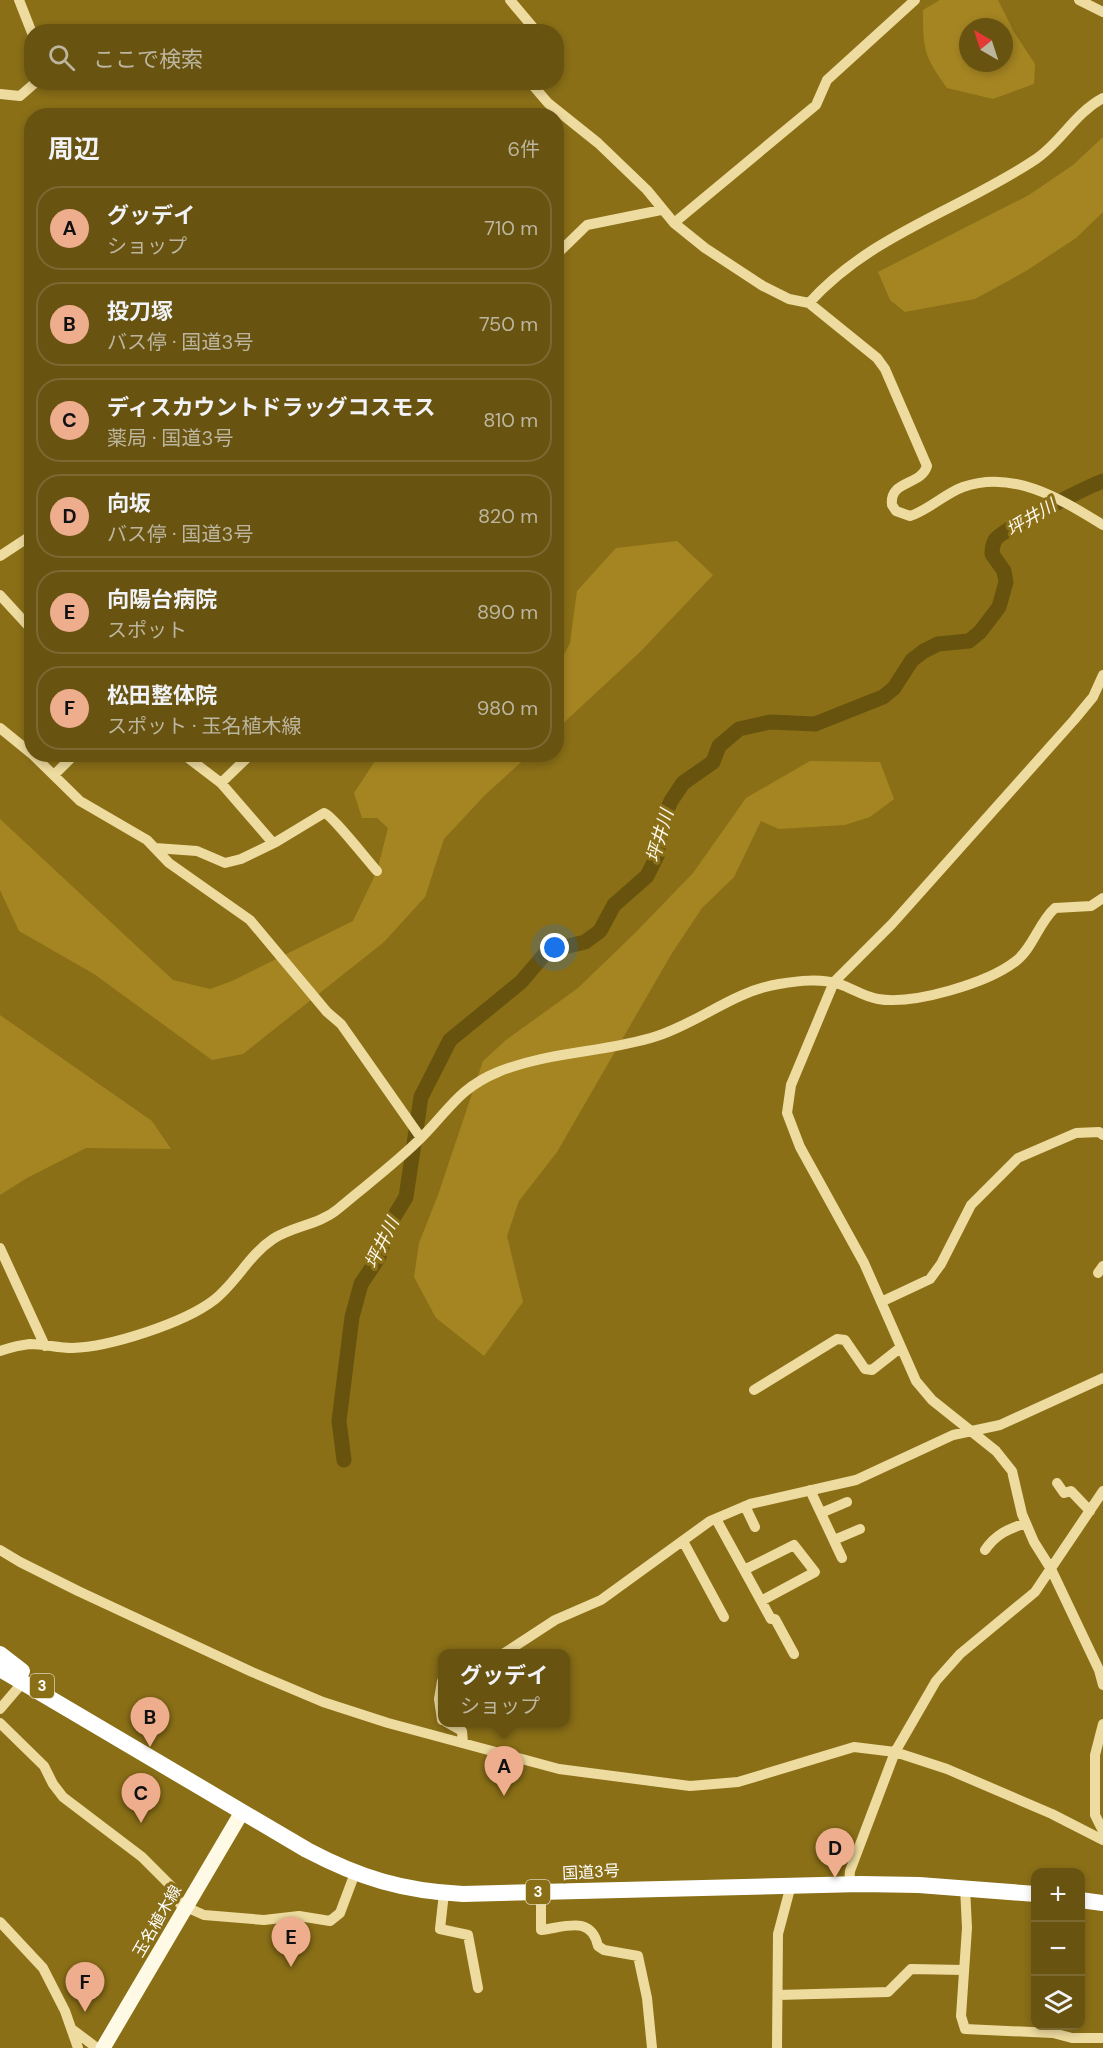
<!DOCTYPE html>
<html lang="ja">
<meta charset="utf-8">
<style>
:root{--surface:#685311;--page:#705d1f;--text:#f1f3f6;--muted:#bdb69f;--line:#7b6931;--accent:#eead8d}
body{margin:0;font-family:"DM Sans","Noto Sans JP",sans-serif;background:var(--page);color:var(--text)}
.controls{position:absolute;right:18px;bottom:18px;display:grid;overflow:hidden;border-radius:12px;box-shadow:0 3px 9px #0003}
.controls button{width:54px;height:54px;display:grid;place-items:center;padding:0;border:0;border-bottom:2px solid var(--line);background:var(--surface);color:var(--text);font:30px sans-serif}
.compass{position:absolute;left:959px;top:18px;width:54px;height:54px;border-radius:50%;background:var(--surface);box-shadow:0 3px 9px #0003;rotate:321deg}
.you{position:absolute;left:555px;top:948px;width:21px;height:21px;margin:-15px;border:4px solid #fff;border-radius:50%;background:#1a73e8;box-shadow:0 0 0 9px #1a73e833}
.badge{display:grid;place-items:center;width:39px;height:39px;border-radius:50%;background:var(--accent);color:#111;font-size:20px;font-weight:700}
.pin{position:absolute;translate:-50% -50px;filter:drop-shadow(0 2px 3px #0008)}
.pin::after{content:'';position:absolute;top:32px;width:21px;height:18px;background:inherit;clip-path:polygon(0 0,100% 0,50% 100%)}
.popup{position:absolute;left:438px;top:1649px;width:132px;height:78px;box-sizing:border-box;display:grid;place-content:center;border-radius:12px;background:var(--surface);filter:drop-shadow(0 2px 4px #0005);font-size:20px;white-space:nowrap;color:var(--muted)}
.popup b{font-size:22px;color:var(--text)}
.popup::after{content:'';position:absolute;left:50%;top:100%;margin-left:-12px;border:12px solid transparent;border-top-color:var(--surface)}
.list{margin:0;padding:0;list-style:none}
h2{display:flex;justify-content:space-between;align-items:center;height:78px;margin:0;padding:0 24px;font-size:26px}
h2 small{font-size:20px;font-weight:400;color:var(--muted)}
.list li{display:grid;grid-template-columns:39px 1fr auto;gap:18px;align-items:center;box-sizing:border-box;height:84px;margin:0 12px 12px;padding:0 12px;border:2px solid var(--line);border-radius:24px}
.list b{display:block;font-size:22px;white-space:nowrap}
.list p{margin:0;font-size:20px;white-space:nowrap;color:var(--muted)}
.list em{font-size:20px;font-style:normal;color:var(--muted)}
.icon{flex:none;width:33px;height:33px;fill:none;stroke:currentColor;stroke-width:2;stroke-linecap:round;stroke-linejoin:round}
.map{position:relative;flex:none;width:1103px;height:2048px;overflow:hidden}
.search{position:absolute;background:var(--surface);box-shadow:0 3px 9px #0003;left:24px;top:24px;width:540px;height:66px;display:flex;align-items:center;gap:15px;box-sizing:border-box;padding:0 21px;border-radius:24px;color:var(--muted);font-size:22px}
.panel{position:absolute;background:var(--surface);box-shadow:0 3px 9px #0003;left:24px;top:108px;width:540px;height:654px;border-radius:24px}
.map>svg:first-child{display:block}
.green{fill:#a58522;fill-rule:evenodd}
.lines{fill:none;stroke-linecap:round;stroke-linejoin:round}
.river{stroke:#67530e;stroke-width:15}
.minor{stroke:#eedb9f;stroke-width:10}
.major{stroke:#fffae6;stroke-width:15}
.highway{stroke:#fff;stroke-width:16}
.labels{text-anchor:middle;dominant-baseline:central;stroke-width:6;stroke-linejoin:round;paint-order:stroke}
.shield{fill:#8a6f17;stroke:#dcd4b9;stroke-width:1.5}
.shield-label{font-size:15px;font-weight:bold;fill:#fff}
.street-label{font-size:16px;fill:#fff;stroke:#8a6f17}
.water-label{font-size:18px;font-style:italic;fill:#fdf8ea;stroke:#8a6f17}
</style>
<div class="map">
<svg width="1103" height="2048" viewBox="0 0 1103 2048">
<rect width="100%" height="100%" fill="#8a6f17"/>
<path class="green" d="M940,0H998L1014,32L1035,64L1034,84L993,99L947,88C924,56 923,50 923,10ZM968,27H1004V63H968Z
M1103,137V212L1076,238L1026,271L975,299L905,312L890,300L878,272L1029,195L1073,165Z
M677,541L713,575L641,651L557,729V668L570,643L577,591L616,548Z
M379,755H529L485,795L444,839L425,897L384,942L243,1054L212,1060L94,974L19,931L0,890V819L173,980L210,989L232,981L353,921L377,871L388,828L377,818H362L354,793Z
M810,761L880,762L894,799L870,817L845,825L779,829L761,821L734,877L702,908L672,953L557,1152L519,1201L507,1236L523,1302L484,1356L436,1318L414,1277L419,1243L438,1195L483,1061L506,1040L578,988L635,933L693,873L746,798Z
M0,1015L152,1121L171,1149L86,1148L27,1178L0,1195Z"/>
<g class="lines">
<path class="river" d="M344,1460L339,1421L352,1317L361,1284L379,1257L389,1225L406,1197L421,1097L450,1040L521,982L544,955L556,949L585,942L600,931L614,905L647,876L657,856L663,819L671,801L683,783L713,762L719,746L739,729L770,722L815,724L883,697L894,688L912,660L924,651L938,644L969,641L980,632L999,607L1006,582L1004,571L992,554C992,550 993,544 995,540C1001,530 1085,488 1103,481"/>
<path class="minor" d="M19,0L32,33
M510,0L537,32
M1079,0L1103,12
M530,82L548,103L598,143L647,190L674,223L705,248L763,286L789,299L809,303L877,358L885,369L927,466C921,486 889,480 892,505L896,511L910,516C929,510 944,494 963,487C1014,469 1062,500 1103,525
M0,94L20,96L36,82
M674,223L816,105L827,80L915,0
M556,255L587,225L661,210
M809,303C871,234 960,210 1036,159C1061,142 1075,113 1103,98
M32,464V472
M0,556L32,535
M0,595L32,630
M1103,675L1093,697L1074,720L892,924L834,982L791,1085L787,1113L800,1147L864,1263L916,1381L932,1400L996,1451L1012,1471L1022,1514L1034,1542L1051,1569L1099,1670L1103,1685
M0,728L32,754
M32,754L80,801L147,840L169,863L250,920L327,1012L341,1024L421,1138
M183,754L221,783L273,843
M54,775L75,754
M221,783L251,754
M155,848L197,851L225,863L241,859L276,842L324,813C331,814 368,861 377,871
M0,1248L45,1346
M1098,1273L1103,1266
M881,1302L930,1279L941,1264L971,1205L1018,1158L1076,1133L1099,1132L1103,1135
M0,1351C9,1348 20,1345 30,1344C44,1344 58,1348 72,1348C110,1347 184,1323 214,1300C236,1283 249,1255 273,1239C293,1226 319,1225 338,1209C365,1186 396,1163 421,1138C449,1110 459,1088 498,1072C549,1051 605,1053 657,1036C700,1022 734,991 779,984C798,981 820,978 839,984C852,988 864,997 878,999C914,1005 988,983 1016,961C1033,948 1039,922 1055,908L1091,906L1103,898
M754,1390L837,1339L845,1340L865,1369L872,1370L900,1348
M1057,1483L1064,1493L1071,1491L1090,1511
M810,1490L842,1558
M745,1506L755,1527
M821,1513L847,1502
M716,1519L771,1619H775L794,1654
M834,1540L860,1529
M683,1541L724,1617
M0,1550L20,1562L78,1591L252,1672L323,1702L388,1723L559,1769L690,1786L738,1782L854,1747L895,1752L947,1769L1052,1814L1103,1840
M985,1550C996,1534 1008,1529 1026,1523
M744,1570L794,1545L815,1572L761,1601
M503,1654L555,1620L601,1600L710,1521L750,1504L856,1480L953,1435L1000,1425L1103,1378
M442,1681L439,1699L442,1720
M0,1709L23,1682
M446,1722L462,1731L463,1743
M0,1723L44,1766L53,1784L63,1797L142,1857L172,1887L180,1904L186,1907L204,1915L264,1920L299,1916L330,1921L340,1913L355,1873
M1103,1724L1095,1755V1815L1103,1831
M849,1884L850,1871L895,1752L936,1681L960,1654L1035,1592L1103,1491
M965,1887L967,1928L961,2016L965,2029L1053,2033L1072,2038H1103
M541,1892V1930C566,1927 591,1915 598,1946L604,1950L638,1956L647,1998L652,2048
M444,1893L440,1929L468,1935L478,1988
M0,1922L43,1968L65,2011L78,2048
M778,1995L888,1992L911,1969L964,1970
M73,2030L97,2048
M777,2048L778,1934L791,1885"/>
<path class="major" d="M103,2048L242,1812"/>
<path class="highway" d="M0,1654L22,1671
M0,1669L307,1850C360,1878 403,1891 463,1894L861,1884L919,1885L1036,1894
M1080,1900L1103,1903"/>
</g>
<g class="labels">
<g class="shield">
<rect x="30" y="1674" width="24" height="24" rx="4.5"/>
<rect x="526" y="1880" width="24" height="24" rx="4.5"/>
</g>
<g class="shield-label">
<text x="42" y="1686">3</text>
<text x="538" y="1892">3</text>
</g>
<g class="street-label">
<text transform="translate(591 1872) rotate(-3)">国道3号</text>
<text transform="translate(157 1921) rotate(-60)">玉名植木線</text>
</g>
<g class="water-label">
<text transform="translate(1031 518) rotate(-31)">坪井川</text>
<text transform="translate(660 836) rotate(-74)">坪井川</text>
<text transform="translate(382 1243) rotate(-64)">坪井川</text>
</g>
</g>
</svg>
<div class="controls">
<button>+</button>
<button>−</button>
<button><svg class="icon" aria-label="layers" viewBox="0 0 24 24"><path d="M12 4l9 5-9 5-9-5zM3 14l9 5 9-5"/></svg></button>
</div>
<svg class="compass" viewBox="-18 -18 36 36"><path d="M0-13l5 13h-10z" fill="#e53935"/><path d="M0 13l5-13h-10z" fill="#bdb69f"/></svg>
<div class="you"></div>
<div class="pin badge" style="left:504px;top:1796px">A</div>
<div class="popup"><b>グッデイ</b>ショップ</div>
<div class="pin badge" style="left:150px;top:1747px">B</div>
<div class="pin badge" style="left:141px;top:1823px">C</div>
<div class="pin badge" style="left:835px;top:1878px">D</div>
<div class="pin badge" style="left:291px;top:1967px">E</div>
<div class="pin badge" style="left:85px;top:2012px">F</div>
<div class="search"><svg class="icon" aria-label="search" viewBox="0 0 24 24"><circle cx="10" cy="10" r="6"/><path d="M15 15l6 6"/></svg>ここで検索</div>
<section class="panel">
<h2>周辺<small>6件</small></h2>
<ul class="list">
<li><span class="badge">A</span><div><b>グッデイ</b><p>ショップ</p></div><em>710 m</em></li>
<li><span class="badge">B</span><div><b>投刀塚</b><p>バス停 · 国道3号</p></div><em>750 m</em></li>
<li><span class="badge">C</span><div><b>ディスカウントドラッグコスモス</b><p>薬局 · 国道3号</p></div><em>810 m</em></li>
<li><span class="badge">D</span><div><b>向坂</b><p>バス停 · 国道3号</p></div><em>820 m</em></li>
<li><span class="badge">E</span><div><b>向陽台病院</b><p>スポット</p></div><em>890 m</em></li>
<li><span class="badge">F</span><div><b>松田整体院</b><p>スポット · 玉名植木線</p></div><em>980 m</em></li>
</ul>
</section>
</div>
